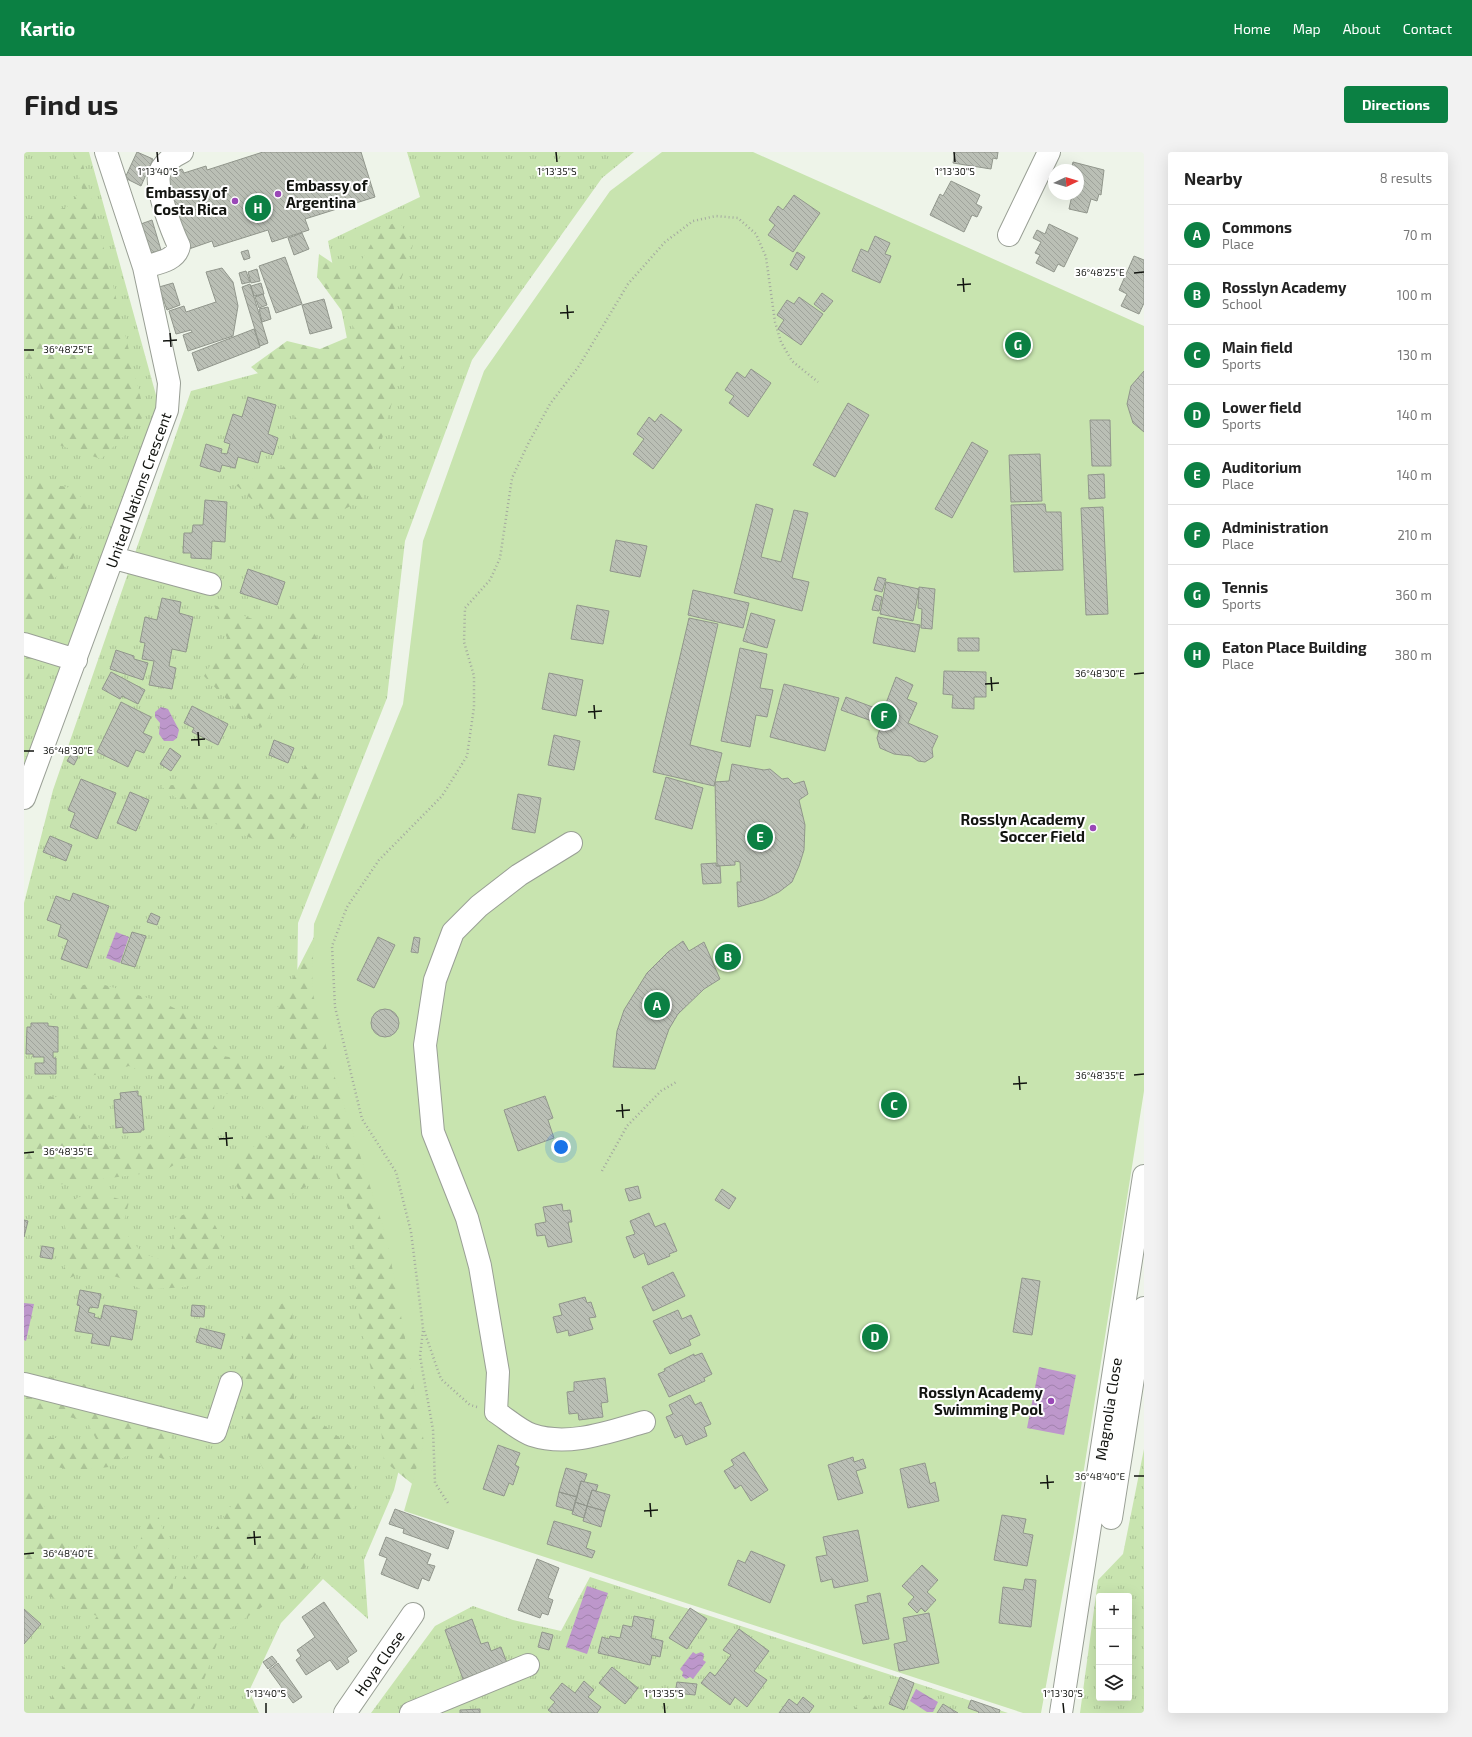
<!DOCTYPE html>
<meta charset="utf-8">
<style>
:root{--surface:#fff;--page:#f2f2f2;--text:#222;--muted:#767676;--line:#e0e0e0;--accent:#0b8043}
body{margin:0;font-family:"Exo 2",sans-serif;background:var(--page);color:var(--text)}
.controls{position:absolute;right:12px;bottom:12px;display:grid;overflow:hidden;border-radius:4px;box-shadow:0 4px 16px #0002}
.controls button{width:36px;height:36px;display:grid;place-items:center;padding:0;border:0;border-bottom:1px solid var(--line);background:var(--surface);color:var(--text);font:20px sans-serif}
.compass{position:absolute;left:1024px;top:12px;width:36px;height:36px;border-radius:50%;background:var(--surface);box-shadow:0 4px 16px #0002;rotate:86deg}
.you{position:absolute;left:537px;top:995px;width:14px;height:14px;margin:-10px;border:3px solid #fff;border-radius:50%;background:#1a73e8;box-shadow:0 0 0 6px #1a73e833}
.badge{display:grid;place-items:center;width:26px;height:26px;border-radius:50%;background:var(--accent);color:#fff;font-size:13px;font-weight:700}
.pin{position:absolute;translate:-50% -50%;border:2px solid #fff;box-shadow:0 1px 4px #0006}
.list{margin:0;padding:0;list-style:none}
h2{display:flex;justify-content:space-between;align-items:center;height:52px;margin:0;padding:0 16px;font-size:17px}
h2 small{font-size:13px;font-weight:400;color:var(--muted)}
.list li{display:grid;grid-template-columns:26px 1fr auto;gap:12px;align-items:center;box-sizing:border-box;height:60px;padding:0 16px;border-top:1px solid var(--line)}
.list b{display:block;font-size:15px;white-space:nowrap}
.list p{margin:0;font-size:13px;white-space:nowrap;color:var(--muted)}
.list em{font-size:13px;font-style:normal;color:var(--muted)}
.icon{flex:none;width:22px;height:22px;fill:none;stroke:currentColor;stroke-width:2;stroke-linecap:round;stroke-linejoin:round}
.map{position:relative;flex:none;width:1120px;height:1561px;overflow:hidden;border-radius:4px}
header{display:flex;align-items:center;gap:24px;box-sizing:border-box;height:56px;padding:0 20px;background:var(--accent);color:#fff}
header strong{font-size:19px}
nav{display:flex;gap:22px;margin-inline-start:auto;font-size:14px}
.intro{display:flex;align-items:center;justify-content:space-between;box-sizing:border-box;height:96px;padding:0 24px}
h1{margin:0;font-size:28px}
.button{padding:10px 18px;border-radius:4px;background:var(--accent);color:#fff;font-size:14px;font-weight:700}
main{display:flex;gap:24px;padding:0 24px}
aside{flex:1;background:var(--surface);border-radius:4px;box-shadow:0 4px 16px #0002}
.map>svg:first-child{display:block}
.grass{fill:url(#grass-tufts);fill-rule:evenodd}
.forest{fill:url(#forest-firs)}
.green{fill:#c8e4af}
.water{fill:url(#water-waves)}
.building{fill:url(#building-back-hatch);stroke:#91968c}
.lines{fill:none;stroke-linecap:round;stroke-linejoin:round}
.minor-casing{stroke:#999f95;stroke-width:24}
.path{stroke:#a3a89f;stroke-width:2.5;stroke-dasharray:1 3;stroke-linecap:butt}
.minor{stroke:#fff;stroke-width:22}
.ticks{fill:none;stroke:#121410;stroke-width:1.5}
.poi-dot{fill:#9a48b7;stroke:#fff;stroke-width:1.5}
.labels{text-anchor:middle;dominant-baseline:central;stroke-width:4;stroke-linejoin:round;paint-order:stroke}
.poi-label{font-size:15px;font-weight:bold;fill:#121410;stroke:#fff;text-anchor:end}
.street-label{font-size:15px;fill:#121410;stroke:#fff}
.ticks-label{font-size:10px;text-anchor:middle;fill:#121410;stroke:#fff;stroke-width:4;stroke-linejoin:round;paint-order:stroke}
</style>
<header>
<strong>Kartio</strong>
<nav><a>Home</a><a>Map</a><a>About</a><a>Contact</a></nav>
</header>
<div class="intro"><h1>Find us</h1><a class="button">Directions</a></div>
<main>
<div class="map">
<svg width="1120" height="1561" viewBox="0 0 1120 1561">
<defs>
<pattern id="grass-tufts" width="24" height="20" patternUnits="userSpaceOnUse"><rect width="24" height="20" fill="#c8e4af"/><path d="M3 7l-1-3M5 7V3M7 7l1-3M15 17l-1-3M17 17v-4M19 17l1-3" fill="none" stroke="#abc396"/></pattern>
<pattern id="forest-firs" width="22" height="20" patternUnits="userSpaceOnUse"><rect width="22" height="20" fill="#c8e4af"/><path d="M5 1l3.5 6h-7zM16 11l3.5 6h-7z" fill="#abc396"/></pattern>
<pattern id="water-waves" width="16" height="10" patternUnits="userSpaceOnUse"><rect width="16" height="10" fill="#bd97cb"/><path d="M0 5q4-4 8 0t8 0" fill="none" stroke="#a181ad"/></pattern>
<pattern id="building-back-hatch" width="6" height="6" patternUnits="userSpaceOnUse"><rect width="6" height="6" fill="#babfb5"/><path d="M-1 5l2 2M0 0l6 6M5-1l2 2" fill="none" stroke="#9fa39b"/></pattern>
</defs>
<rect width="100%" height="100%" fill="#eef4e9"/>
<path class="grass" d="M0,0H65L135,254L0,612Z
M383,0H610L578,26L448,208L381,389L363,546L274,771L273,843L345,1089L381,1293L370,1338L340,1408L344,1467L299,1427L257,1471L225,1539L235,1561H0V751L29,638L167,239L325,197L304,89L396,45Z
M1120,1297V1561H1056L1074,1428L1099,1402ZM1075,1444H1105V1546H1075Z
M566,1425L984,1561H347L411,1474L449,1454L489,1468L537,1479Z"/>
<path class="forest" d="M49,0H56L121,263L77,307L35,293L16,232L0,218V68L43,55L58,37Z
M375,69L389,93L369,151L379,210L358,287L338,348L296,370L250,368L212,333L260,315L268,289L272,252L254,239L227,215L263,189L296,197L334,181L293,125L295,102L328,124L356,77Z
M0,328L43,335L64,350L49,407L13,445L7,519L0,537Z
M190,453L242,472L277,458L295,490L237,576L210,555L180,524L203,486Z
M285,606L302,629L277,683L242,692L177,666L137,634L208,628L239,641L265,645Z
M308,750L429,946L403,1344L360,1309L355,1254L332,1150L330,1075L279,921L254,855Z
M71,830L140,851L170,866L199,904L258,914L298,1025L259,1048L223,1051L201,1015L246,983L234,939L191,943L188,990L140,1019L24,1034L0,1026V942L40,946L60,972L96,1004L146,985L140,929L105,914L55,927V849L24,842Z
M72,1040L105,1050L98,1077L118,1101L143,1110L150,1088V1066L181,1055L203,1095L179,1120L162,1135L118,1138L96,1126L66,1117L32,1132L46,1104L41,1074L30,1053Z
M268,1146L270,1249L331,1298L330,1356L262,1439L196,1483L168,1561H22L37,1519L73,1464L0,1434V1339L12,1340L45,1396L111,1400L131,1354L151,1415L148,1443L213,1345L239,1317L219,1273V1173Z
M0,1219L68,1234L119,1255L150,1274L143,1308L111,1298L85,1315L49,1319L0,1306V1280L16,1285L73,1289L63,1269L0,1255Z
M842,1543L857,1561H827Z"/>
<path class="green" d="M638,0H729L1120,174V939L1050,1380L1017,1561H999L380,1359L400,1290L363,1087L306,910L288,838L290,772L379,552L399,389L460,219L586,39Z"/>
<path class="water" d="M137,555L144,557L155,578L153,586L149,589H140L135,582L136,571L131,565V560Z
M92,780L105,785L96,811L82,806Z
M0,1151L10,1152L2,1189L0,1188Z
M1015,1215L1052,1223L1040,1283L1003,1276Z
M563,1434L584,1441L563,1502L542,1495Z
M669,1500L672,1502L677,1500L680,1502L679,1508L682,1510L669,1527L666,1525L662,1527L658,1524L659,1520L656,1517Z
M892,1537L914,1550L909,1560H903L886,1549Z"/>
<path class="building" d="M113,0L129,7L117,34L101,26Z
M239,0H337L351,45L281,67L285,78L248,90L244,78L190,95L188,89L165,97L141,23L158,17L160,21L182,14L183,18Z
M931,0H974L973,7L969,6L967,17L929,11Z
M1049,10L1080,18L1077,43L1075,42L1073,49L1067,47L1063,61L1045,57L1048,43L1046,42H1054V18H1047Z
M927,29L956,43L952,52L958,55L953,65L948,63L940,80L906,63L916,42L919,44Z
M770,43L796,61L769,100L744,83L751,73L745,68L754,54L759,58Z
M128,68L137,98L124,102L114,73Z
M1025,72L1054,86L1040,115L1034,112L1030,120L1012,111L1016,103L1011,101L1017,90L1009,86L1013,78L1021,82Z
M278,81L285,97L270,103L264,86Z
M851,84L866,91L861,102L867,104L856,131L828,119L837,97L844,100Z
M224,98L226,106L220,108L217,100Z
M773,100L781,105L773,118L766,113Z
M1110,104L1120,108V151L1115,162L1097,154L1103,142L1095,138Z
M261,105L278,152L252,161L235,114Z
M198,116L209,130L214,154L209,184L164,199L159,183L168,180L167,178L152,182L145,159L160,154L162,160L192,150L182,120Z
M233,117L236,129L227,131L224,120Z
M222,119L226,130L218,132L215,121Z
M149,131L156,153L143,158L135,135Z
M237,131L240,142L230,144L227,134Z
M226,132L244,191L236,194L218,135Z
M798,141L809,149L800,160L790,152Z
M239,142L243,153L235,156L231,145Z
M775,145L799,162L777,193L754,177L760,168L753,163L763,148L770,152Z
M300,147L308,176L286,182L278,153Z
M244,155L247,167L238,170L235,157Z
M230,177L236,195L174,219L168,201Z
M727,217L747,231L724,265L705,251L710,244L701,238L713,220L721,226Z
M1120,219V280L1109,271L1103,252L1107,234Z
M224,245L252,253L244,282L254,286L249,303L237,299L234,311L214,305L211,316L198,313L196,320L176,314L182,292L198,297L197,301L203,302L206,292L200,290L209,262L218,265Z
M824,251L845,263L811,325L789,313Z
M637,262L658,278L629,317L609,302L620,287L613,282L625,265L631,270Z
M1066,268H1086L1087,314H1068Z
M948,290L964,299L928,366L911,357Z
M1016,302L1018,349L987,350L985,303Z
M1080,322L1081,346L1065,347L1064,323Z
M181,348L203,350L201,390L188,389L187,407L167,406V401H159L160,381H168L169,373H179Z
M732,352L749,357L737,405L757,410L770,358L784,361L768,426L785,430L778,459L710,441Z
M1021,352L1022,360H1037L1039,418L990,420L987,353Z
M1079,355L1084,462L1062,463L1057,356Z
M592,388L623,394L616,425L586,419Z
M224,417L261,430L253,453L216,441Z
M854,425L862,427L858,440L850,438Z
M862,430L895,437L889,469L856,462Z
M895,435L911,437L908,477L897,476L898,457L894,456Z
M669,438L725,451L719,476L664,463Z
M852,443L858,445L855,459L848,458Z
M138,446L157,450L155,461L169,465L162,500L148,497L145,514L152,516L148,537L125,533L130,509L118,507L121,491L116,490L121,465L133,468Z
M553,453L585,459L579,492L547,487Z
M727,461L751,468L743,496L719,489Z
M854,465L896,473L891,500L849,491Z
M665,466L694,472L666,593L698,601L690,634L629,620Z
M934,486H955V499H934Z
M716,496L743,502L736,536L749,538L743,565L732,563L726,595L697,589Z
M92,498L110,504V507L124,511L119,528L86,517Z
M920,519L962,520V545H950V557L928,556L929,543L919,542Z
M87,520L121,538L114,552L98,544L96,547L78,537Z
M525,521L559,528L552,564L518,557Z
M872,525L889,533L883,547L893,551L884,571L914,584L908,597L909,605L901,610L894,609L887,604L870,602L856,596L853,586L856,576L845,568L817,558L822,545L859,559Z
M760,532L815,546L801,599L746,585Z
M97,550L127,565L119,581L128,585L120,601L112,598L104,615L73,600Z
M168,554L204,572L194,593L168,580L170,576L160,571Z
M530,583L556,589L550,618L524,613Z
M250,588L270,596L264,611L245,603Z
M146,596L157,604L147,619L136,612Z
M47,602L54,605L50,613L43,609Z
M708,612L740,618L746,617L758,627L764,626L770,632L780,629L784,642L775,648L781,673L780,698L775,714L768,730L755,740L739,748L714,755L713,730H717L716,710L711,709V713L693,714L691,630L705,629Z
M642,625L679,636L668,677L631,667Z
M57,627L92,641L73,687L46,675L51,661L44,658Z
M106,640L125,648L112,679L93,671Z
M494,642L517,646L511,681L488,677Z
M26,684L48,693L42,709L19,700Z
M692,711V714H696L697,731L679,732L677,712Z
M49,741L85,754L63,816L37,807L44,788L34,784L37,773L23,768L32,744L46,749Z
M127,761L136,765L133,773L123,770Z
M108,780L122,784L111,815L97,811Z
M354,785L371,793L350,836L333,828Z
M390,785L396,786L394,801L387,800Z
M659,789L665,799L680,790L696,827L680,837L654,862L645,877L631,917L589,915L593,879L600,858L623,821L644,800Z
M347 871a14 14 0 1 1 28 0a14 14 0 1 1-28 0Z
M7,871H24V874L34,875V900H29V906H32V922H11V911H20V905H9V902H2L3,875H7Z
M114,939V944H117L120,978H117V980L99,981V975L92,976L90,948L97,947L96,941Z
M521,944L529,966L524,968L530,986L494,999L480,958Z
M614,1034L617,1046L605,1049L601,1037Z
M698,1037L712,1046L705,1057L691,1048Z
M538,1052L539,1059L546,1058L548,1070H544L548,1090L524,1095L521,1083L513,1084L511,1072L522,1070L519,1055Z
M625,1061L631,1075L641,1071L653,1099L645,1102L646,1104L624,1113L620,1101L610,1106L602,1085L611,1082L606,1069Z
M0,1068L4,1069L0,1085Z
M18,1094L30,1096L28,1107L16,1105Z
M649,1120L661,1144L629,1159L618,1135Z
M998,1126L1016,1129L1008,1183L989,1180Z
M56,1138L77,1142L74,1156L66,1155L64,1160L71,1162L70,1165L77,1167L80,1153L113,1159L108,1188L87,1184L85,1194L67,1191L69,1182L51,1179L56,1154L53,1153Z
M561,1145L563,1151L567,1150L572,1165L565,1166L569,1177L545,1184L544,1178L533,1181L529,1165L538,1163L535,1152Z
M168,1153L181,1154L180,1165L167,1164Z
M654,1158L658,1167L667,1163L676,1183L665,1188L667,1193L646,1202L629,1169Z
M176,1176L201,1182L197,1197L172,1190Z
M678,1201L688,1222L680,1226L681,1229L645,1245L634,1222L641,1219L640,1217L670,1202V1204Z
M581,1226L584,1250L577,1251L579,1265L555,1268L554,1261L545,1262L543,1240L550,1239V1230Z
M666,1243L671,1253L677,1250L687,1272L680,1275L683,1284L662,1293L658,1283L651,1286L642,1265L649,1262L645,1253Z
M474,1293L496,1301L491,1313L495,1315L489,1333L485,1331L480,1344L459,1337Z
M720,1300L744,1338L727,1349L717,1333L711,1337L700,1319L710,1313L707,1308Z
M829,1305L830,1310L839,1307L842,1316L832,1319L839,1341L814,1348L804,1313Z
M901,1311L906,1332L911,1330L915,1349L884,1356L876,1317Z
M542,1316L563,1322L560,1330L557,1329L553,1345L535,1340Z
M557,1329L574,1333L572,1339L568,1338L563,1354L551,1350Z
M568,1338L586,1343L581,1359L563,1354Z
M535,1340L553,1345L549,1359L532,1354Z
M551,1350L563,1354L560,1366L548,1362Z
M563,1354L581,1359L577,1375L559,1369Z
M371,1357L430,1379L424,1397L379,1381L380,1377L365,1372Z
M978,1363L1002,1367L999,1381L1009,1383L1003,1414L970,1408Z
M530,1369L567,1380L562,1396L571,1399L568,1406L523,1392Z
M834,1378L844,1429L810,1436L808,1427L797,1430L792,1405L803,1403L799,1385Z
M362,1385L407,1402L403,1412L411,1414L405,1429L398,1426L394,1437L357,1422L363,1406L355,1403Z
M727,1399L761,1413L746,1451L704,1433L714,1408L721,1411Z
M513,1407L535,1416L524,1446L529,1448L524,1463L518,1461L516,1466L494,1458Z
M898,1413L914,1428L903,1440L912,1448L901,1460L897,1456L893,1461L884,1452L890,1445L878,1434Z
M1001,1427L1012,1428L1007,1475L975,1471L979,1435L999,1438Z
M856,1441L865,1487L839,1492L831,1453L844,1450L843,1444Z
M300,1450L333,1499L323,1506L325,1510L313,1518L306,1508L282,1523L272,1508L277,1504L273,1498L291,1485L278,1465Z
M666,1456L683,1467L663,1497L645,1486Z
M0,1457L17,1472L0,1492Z
M905,1461L915,1511L875,1519L870,1492L883,1489L879,1466Z
M610,1464L630,1468L627,1486L639,1489L636,1505L628,1503L626,1513L574,1501L578,1485L585,1487L586,1484L596,1486L599,1473L608,1475Z
M448,1467L457,1492L464,1490L467,1499L477,1495L483,1511L439,1527L421,1478Z
M715,1477L745,1499L730,1519L743,1528L723,1555L711,1545L706,1553L677,1531L686,1520L691,1524L707,1503L699,1498Z
M518,1480L529,1483L525,1498L514,1495Z
M248,1504L253,1510L244,1517L239,1510Z
M254,1511L278,1545L269,1551L245,1518Z
M588,1515L614,1536L601,1552L575,1531Z
M876,1525L890,1531L880,1558L865,1552Z
M560,1529L570,1538L564,1545L577,1555L573,1561H528L524,1558L531,1550L526,1546L538,1531L551,1541Z
M653,1530L673,1532L671,1543L651,1541Z
M779,1545L790,1554L785,1561H755L765,1547L773,1553Z
M947,1548L976,1558L975,1561H954L955,1560L944,1556Z
M919,1552L934,1561H913Z
M456,1557V1561H436V1558Z"/>
<g class="lines">
<g class="minor-casing">
<path id="minor" d="M985,83L1025,0
M120,115C133,111 152,109 155,94C148,79 132,38 135,23C137,13 149,4 158,0
M90,406L186,432
M0,492L52,508
M0,646L143,258L145,231L120,115L82,0
M547,691L495,723L455,754L429,780L411,828L401,893L409,980L443,1066L456,1114L474,1220L472,1260C483,1267 496,1279 508,1283C545,1295 584,1280 620,1270
M0,1232L191,1280L207,1231
M1087,1366L1120,1156
M321,1561L389,1462
M387,1561L504,1513
M1037,1561L1120,1024"/>
</g>
<path class="path" d="M578,1019L603,974L637,939L654,929
M399,1179L396,1204L409,1278L411,1331L424,1351
M453,1255L446,1253L417,1227L399,1176L387,1080L372,1020L338,967L311,855L308,794L323,755L355,708L418,644L443,604L450,555V524L440,490L441,456L466,428L476,406L488,326L505,290L526,252L555,214L604,132L641,90L669,69L692,64L714,66L732,82L742,105L751,170L757,190L768,209L794,230"/>
<use href="#minor" class="minor"/>
</g>
<path class="ticks" d="M133,0L134,10M532,0L533,10M930,0L931,10M1110,121L1120,120M939,126L940,140M933,133L947,132M543,153L544,167M536,161L550,160M146,181L147,195M139,189L153,188M0,198H10M1110,522L1120,521M967,525L968,539M961,532L975,531M570,553L571,567M564,560L578,559M174,580L175,594M167,588L181,587M0,599H10M1110,923L1120,922M995,924L996,938M989,932L1003,931M598,952L599,966M592,959L606,958M202,980L203,994M195,987L209,986M0,1001L10,1000M1023,1323L1024,1337M1110,1324H1120M1016,1331L1030,1330M626,1351L627,1365M620,1359L634,1358M230,1379L231,1393M223,1386L237,1385M0,1402L10,1401M242,1551V1561M640,1551L641,1561M1039,1551L1040,1561"/>
<g class="poi-dot">
<circle cx="254" cy="42" r="4"/>
<circle cx="211" cy="49" r="4"/>
<circle cx="1069" cy="676" r="4"/>
<circle cx="1027" cy="1249" r="4"/>
</g>
<g class="labels">
<g class="poi-label">
<text x="262" y="33" text-anchor="start">Embassy of<tspan x="262" dy="17">Argentina</tspan></text>
<text x="203" y="40">Embassy of<tspan x="203" dy="17">Costa Rica</tspan></text>
<text x="1061" y="667">Rosslyn Academy<tspan x="1061" dy="17">Soccer Field</tspan></text>
<text x="1019" y="1240">Rosslyn Academy<tspan x="1019" dy="17">Swimming Pool</tspan></text>
</g>
<g class="street-label">
<text transform="translate(114 338) rotate(-70)">United Nations Crescent</text>
<text transform="translate(1084 1257) rotate(-81)">Magnolia Close</text>
<text transform="translate(355 1511) rotate(-55)">Hoya Close</text>
</g>
</g>
<g class="ticks-label">
<text x="134" y="23">1°13'40"S</text>
<text x="533" y="23">1°13'35"S</text>
<text x="931" y="23">1°13'30"S</text>
<text x="1076" y="124">36°48'25"E</text>
<text x="44" y="201">36°48'25"E</text>
<text x="1076" y="525">36°48'30"E</text>
<text x="44" y="602">36°48'30"E</text>
<text x="1076" y="927">36°48'35"E</text>
<text x="44" y="1003">36°48'35"E</text>
<text x="1076" y="1328">36°48'40"E</text>
<text x="44" y="1405">36°48'40"E</text>
<text x="242" y="1545">1°13'40"S</text>
<text x="640" y="1545">1°13'35"S</text>
<text x="1039" y="1545">1°13'30"S</text>
</g>
</svg>
<div class="controls">
<button>+</button>
<button>−</button>
<button><svg class="icon" aria-label="layers" viewBox="0 0 24 24"><path d="M12 4l9 5-9 5-9-5zM3 14l9 5 9-5"/></svg></button>
</div>
<svg class="compass" viewBox="-18 -18 36 36"><path d="M0-13l5 13h-10z" fill="#e53935"/><path d="M0 13l5-13h-10z" fill="#767676"/></svg>
<div class="you"></div>
<div class="pin badge" style="left:633px;top:853px">A</div>
<div class="pin badge" style="left:704px;top:805px">B</div>
<div class="pin badge" style="left:870px;top:953px">C</div>
<div class="pin badge" style="left:851px;top:1185px">D</div>
<div class="pin badge" style="left:736px;top:685px">E</div>
<div class="pin badge" style="left:860px;top:564px">F</div>
<div class="pin badge" style="left:994px;top:193px">G</div>
<div class="pin badge" style="left:234px;top:56px">H</div>
</div>
<aside>
<h2>Nearby<small>8 results</small></h2>
<ul class="list">
<li><span class="badge">A</span><div><b>Commons</b><p>Place</p></div><em>70 m</em></li>
<li><span class="badge">B</span><div><b>Rosslyn Academy</b><p>School</p></div><em>100 m</em></li>
<li><span class="badge">C</span><div><b>Main field</b><p>Sports</p></div><em>130 m</em></li>
<li><span class="badge">D</span><div><b>Lower field</b><p>Sports</p></div><em>140 m</em></li>
<li><span class="badge">E</span><div><b>Auditorium</b><p>Place</p></div><em>140 m</em></li>
<li><span class="badge">F</span><div><b>Administration</b><p>Place</p></div><em>210 m</em></li>
<li><span class="badge">G</span><div><b>Tennis</b><p>Sports</p></div><em>360 m</em></li>
<li><span class="badge">H</span><div><b>Eaton Place Building</b><p>Place</p></div><em>380 m</em></li>
</ul>
</aside>
</main>
